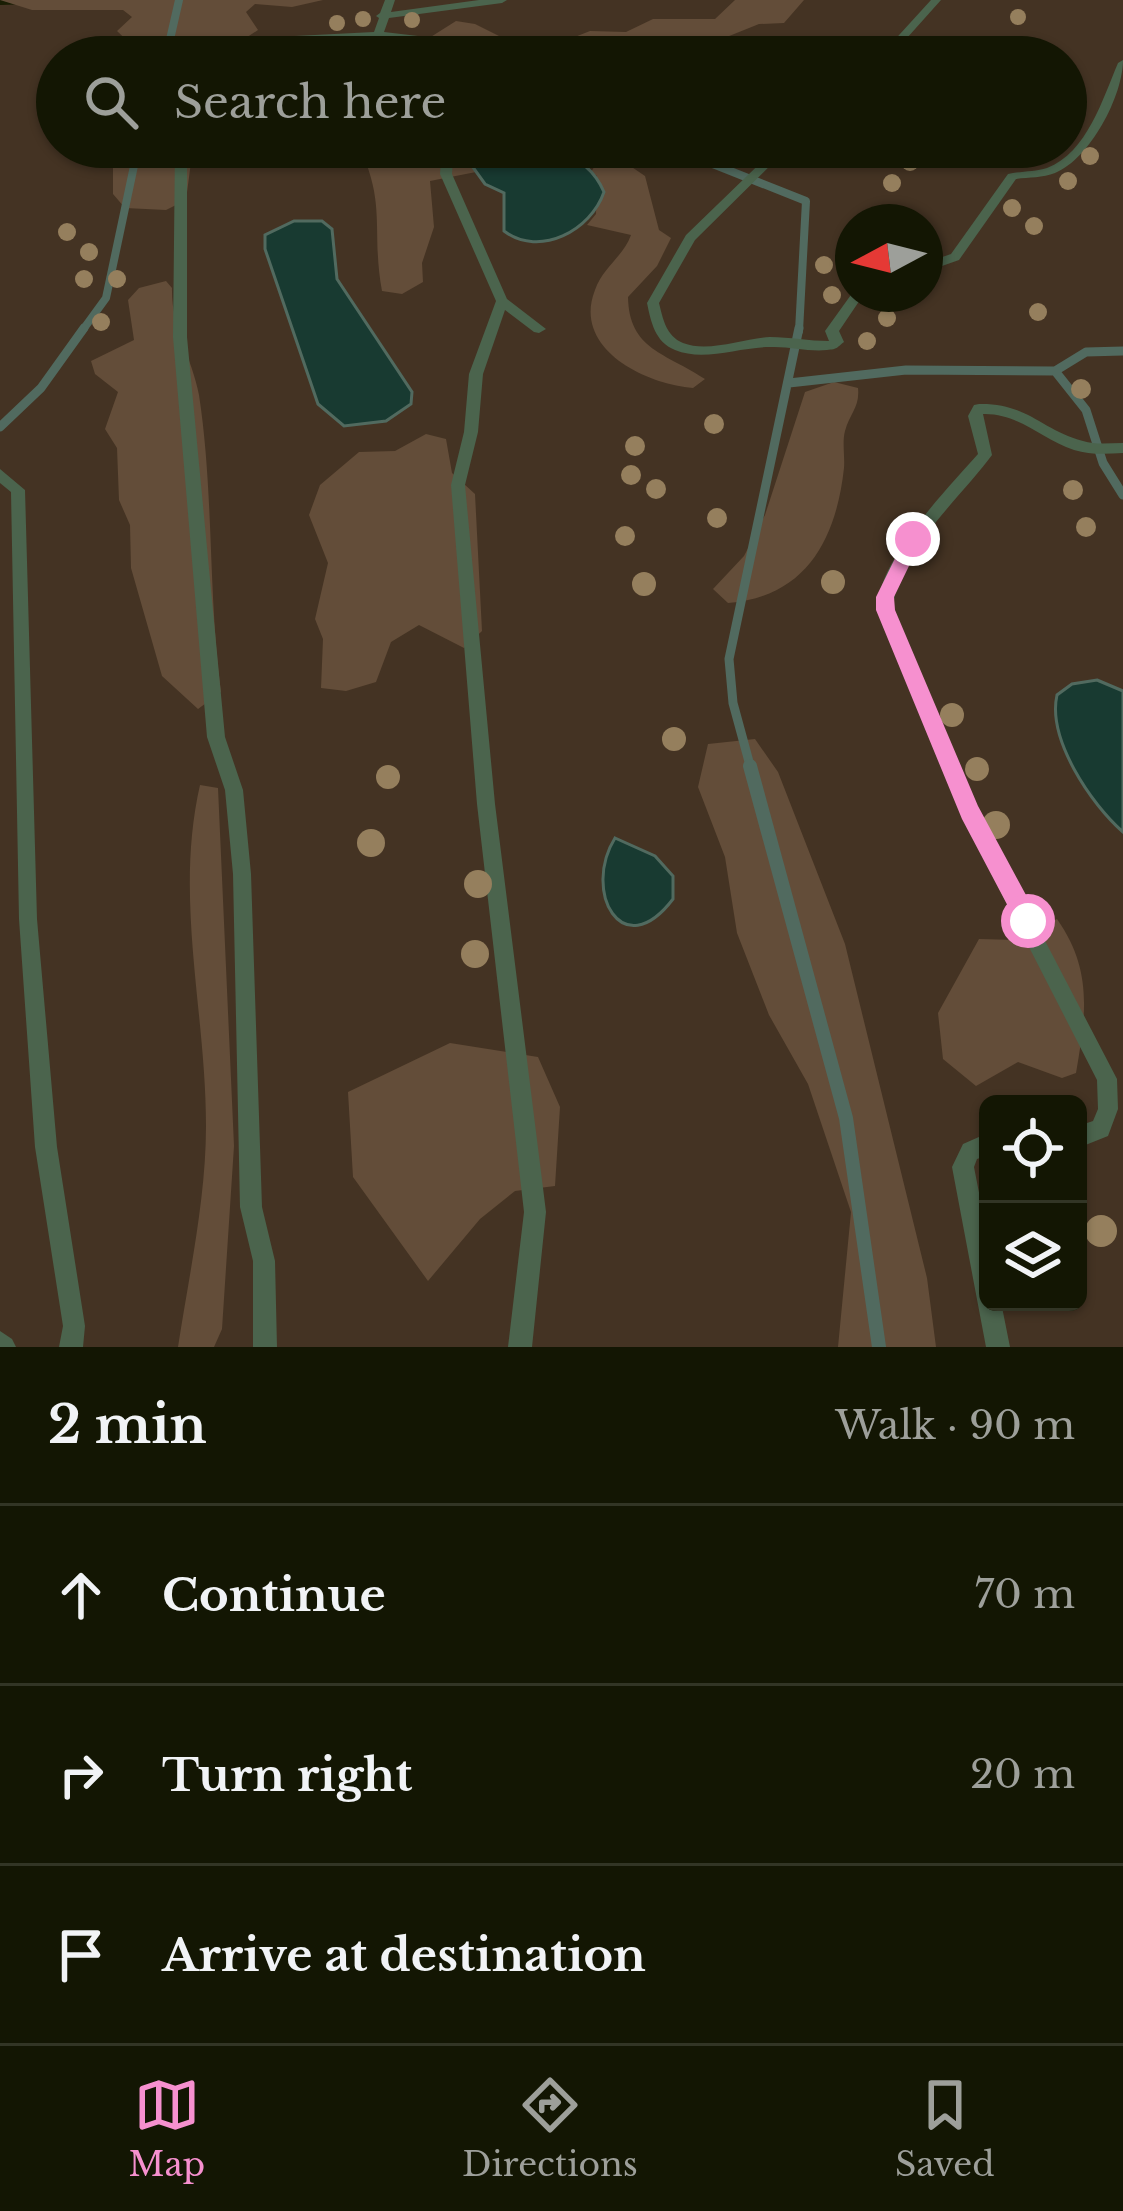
<!DOCTYPE html>
<meta charset="utf-8">
<style>
:root{--surface:#131603;--page:#1c1f0d;--text:#f1f3f6;--muted:#9d9f9a;--line:#323525;--accent:#f690cf}
body{margin:0;font-family:"Libre Baskerville",serif;background:var(--page);color:var(--text)}
.controls{position:absolute;right:36px;bottom:36px;display:grid;overflow:hidden;border-radius:18px;box-shadow:0 3px 9px #0004}
.controls button{width:108px;height:108px;display:grid;place-items:center;padding:0;border:0;border-bottom:3px solid var(--line);background:var(--surface);color:var(--text);font:60px sans-serif}
.compass{position:absolute;left:835px;top:204px;width:108px;height:108px;border-radius:50%;background:var(--surface);box-shadow:0 3px 9px #0004;rotate:263deg}
.stop{position:absolute;width:36px;height:36px;margin:-27px;border:9px solid #f690cf;border-radius:50%;background:#fff}
.stop.end{background:#f690cf;border-color:#fff;box-shadow:0 3px 12px #0008}
.list{margin:0;padding:0;list-style:none}
h2{display:flex;justify-content:space-between;align-items:center;height:156px;margin:0;padding:0 48px;font-size:51px}
h2 small{font-size:39px;font-weight:400;color:var(--muted)}
.list li{display:grid;grid-template-columns:78px 1fr auto;gap:36px;align-items:center;box-sizing:border-box;height:180px;padding:0 48px;border-top:3px solid var(--line)}
.list b{display:block;font-size:45px;white-space:nowrap}
.list em{font-size:39px;font-style:normal;color:var(--muted)}
.icon{flex:none;width:66px;height:66px;fill:none;stroke:currentColor;stroke-width:2;stroke-linecap:round;stroke-linejoin:round}
.map{position:relative;flex:none;width:1123px;height:1347px;overflow:hidden}
.search{position:absolute;background:var(--surface);box-shadow:0 3px 9px #0004;left:36px;right:36px;top:36px;height:132px;display:flex;align-items:center;gap:30px;box-sizing:border-box;padding:0 42px;border-radius:66px;color:var(--muted);font-size:45px}
.sheet{height:696px;background:var(--surface)}
nav{display:flex;justify-content:space-around;align-items:center;box-sizing:border-box;height:168px;border-top:3px solid var(--line);background:var(--surface);font-size:33px;color:var(--muted)}
nav a{display:grid;justify-items:center;gap:6px}
nav .on{color:var(--accent)}
.map>svg:first-child{display:block}
.green{fill:#443323;fill-rule:evenodd}
.forest{fill:#634d39}
.water{fill:#183a31;stroke:#516a5f;stroke-width:3}
.lines{fill:none;stroke-linecap:round;stroke-linejoin:round}
.stream-far2{stroke:#516a5f;stroke-width:8}
.stream-far1{stroke:#516a5f;stroke-width:9}
.stream{stroke:#516a5f;stroke-width:14}
.lane{fill:#4b644d;fill-rule:evenodd}
.tree{fill:#957f5d}
.route{fill:#f690cf}
</style>
<div class="map">
<svg width="1123" height="1347" viewBox="0 0 1123 1347">
<rect width="100%" height="100%" fill="#191e04"/>
<path class="green" d="M165,0H1123V1347H0V5ZM57,57H1066V147H57ZM853,222H925V294H853ZM988,1104H1078V1302H988Z"/>
<path class="forest" d="M0,0H323L292,7L255,4L246,12L258,30L217,57H122L139,52L117,31L132,17L123,10H32Z
M735,0H804L784,23L759,24L677,57L435,56L418,45L456,21L475,24L521,47L557,44L590,31L626,32L653,19H715Z
M113,147H193L186,200L166,210L125,208L113,194Z
M359,147H476L467,159L476,172L430,181L434,227L422,263L423,282L402,294L382,291C371,232 387,204 359,147Z
M620,159L645,176L659,230L671,238L657,266L628,297C629,350 666,353 705,379L693,388C644,384 572,348 595,290C603,267 623,257 631,235L587,225L596,214L597,176L591,172L596,164Z
M166,281L172,288C171,328 192,357 199,395C214,493 208,594 221,692L198,709L162,676L131,568L130,525L119,500L117,448L105,429L118,392L95,374L91,361L134,340L128,300L139,288Z
M834,382L858,388C860,407 850,413 845,431C842,442 845,457 844,468C836,541 805,597 728,603L713,589L744,556L765,515L805,392Z
M426,434L446,439L452,473L475,494L482,631L464,648L419,625L391,642L376,682L346,691L321,688L323,639L315,619L328,563L309,515L320,485L359,452L395,451Z
M755,739L778,772L845,944L927,1278L936,1347H838L851,1212L808,1084L769,1015L737,933L725,857L698,787L708,744Z
M200,785L218,788L234,1146L222,1329L214,1347H178C189,1275 206,1199 206,1126C206,1011 174,899 200,785Z
M1057,919C1093,970 1086,1015 1076,1073L1062,1078L1018,1062L976,1086L943,1059L938,1013L979,939L1016,940Z
M450,1043L538,1057L560,1107L555,1186L515,1191L480,1219L428,1281L353,1177L348,1092Z"/>
<path class="water" d="M476,147C524,147 581,139 604,192C591,230 540,258 504,231V193L485,184L467,159Z
M294,221H322L332,229L337,279L412,392L411,404L386,421L344,426L318,404L265,249V235Z
M1097,680L1123,691V832C1091,804 1047,739 1057,695L1072,684Z
M615,838L655,856L673,876V899C622,966 582,891 615,838Z"/>
<g class="lines">
<path class="stream-far2" d="M166,57L179,0
M670,147L806,201L799,331
M82,331L106,298L138,147"/>
<path class="stream-far1" d="M1055,371L1086,352L1123,351
M789,383L906,370L1055,371L1086,410L1103,463L1123,495
M0,427L41,388L84,328
M751,769L733,703L729,659L799,328"/>
<path class="stream" d="M750,766L846,1118L879,1347"/>
<path class="lane" d="M385,0H395L391,12L479,0H507L502,3L389,18L384,32L418,36L448,57H436L411,41L378,38L257,44L224,57H210L255,38L374,32L379,18L376,16L380,13Z
M931,0H941L890,57H879Z
M1123,60C1123,96 1090,159 1055,173C1043,178 1029,177 1016,179L959,260L925,272V263L951,254L1008,174C1021,171 1035,172 1047,168C1087,153 1103,98 1118,63Z
M175,147H187V337L225,737L243,790L251,874L262,1207L275,1261L277,1347H253V1261L240,1207L233,874L225,790L207,737L173,337Z
M442,147H454L452,174L507,299L546,329L539,333L534,332L505,310L483,374L478,432L465,485L495,804L546,1212L532,1347H508L524,1212L477,804L451,485L464,432L469,374L496,301L440,174Z
M777,147H789L695,240L659,303C663,319 666,336 683,343C709,353 744,338 770,337C790,337 809,341 829,341L825,331L853,292V294H864L839,331L844,342C836,348 838,349 827,350C808,352 789,346 770,347C739,347 704,362 675,350C655,342 651,322 647,303L686,235Z
M979,404C1028,403 1041,430 1083,441C1096,445 1109,443 1123,443V453C1106,454 1090,455 1074,450C1041,439 1019,413 983,414L992,455C964,494 890,560 894,610L976,808L1117,1079L1118,1109L1108,1136L1078,1148V1126L1093,1121L1098,1109L1097,1080L963,818L878,610C875,563 947,489 978,454L968,416L974,405Z
M0,469L25,490L37,919L57,1147L85,1326L83,1347H59L63,1326L35,1147L19,919L11,492L0,483Z
M988,1133V1155L977,1159L974,1167L988,1239V1302H1001L1010,1347H986L952,1167L963,1144Z
M0,1331L12,1339L16,1347H0Z"/>
</g>
<g class="tree">
<circle cx="1018" cy="17" r="8"/>
<circle cx="363" cy="19" r="8"/>
<circle cx="412" cy="20" r="8"/>
<circle cx="337" cy="23" r="8"/>
<circle cx="1090" cy="156" r="9"/>
<circle cx="910" cy="162" r="9"/>
<circle cx="1068" cy="181" r="9"/>
<circle cx="892" cy="183" r="9"/>
<circle cx="1012" cy="208" r="9"/>
<circle cx="1034" cy="226" r="9"/>
<circle cx="67" cy="232" r="9"/>
<circle cx="89" cy="252" r="9"/>
<circle cx="824" cy="265" r="9"/>
<circle cx="84" cy="279" r="9"/>
<circle cx="117" cy="279" r="9"/>
<circle cx="832" cy="295" r="9"/>
<circle cx="1038" cy="312" r="9"/>
<circle cx="887" cy="318" r="9"/>
<circle cx="101" cy="322" r="9"/>
<circle cx="867" cy="341" r="9"/>
<circle cx="1081" cy="389" r="10"/>
<circle cx="714" cy="424" r="10"/>
<circle cx="635" cy="446" r="10"/>
<circle cx="631" cy="475" r="10"/>
<circle cx="656" cy="489" r="10"/>
<circle cx="1073" cy="490" r="10"/>
<circle cx="717" cy="518" r="10"/>
<circle cx="1086" cy="527" r="10"/>
<circle cx="625" cy="536" r="10"/>
<circle cx="833" cy="582" r="12"/>
<circle cx="644" cy="584" r="12"/>
<circle cx="952" cy="715" r="12"/>
<circle cx="674" cy="739" r="12"/>
<circle cx="977" cy="769" r="12"/>
<circle cx="388" cy="777" r="12"/>
<circle cx="996" cy="825" r="14"/>
<circle cx="371" cy="843" r="14"/>
<circle cx="478" cy="884" r="14"/>
<circle cx="475" cy="954" r="14"/>
<circle cx="1101" cy="1231" r="16"/>
</g>
<path class="route" d="M913,532L922,539L894,597L895,610L978,806L1040,921L1028,932L1020,929L962,819L876,610V597L907,534Z"/>
</svg>
<div class="controls">
<button><svg class="icon" aria-label="locate" viewBox="0 0 24 24"><circle cx="12" cy="12" r="6"/><path d="M12 2v4M12 18v4M2 12h4M18 12h4"/></svg></button>
<button><svg class="icon" aria-label="layers" viewBox="0 0 24 24"><path d="M12 4l9 5-9 5-9-5zM3 14l9 5 9-5"/></svg></button>
</div>
<svg class="compass" viewBox="-18 -18 36 36"><path d="M0-13l5 13h-10z" fill="#e53935"/><path d="M0 13l5-13h-10z" fill="#9d9f9a"/></svg>
<div class="stop" style="left:1028px;top:921px"></div>
<div class="stop end" style="left:913px;top:539px"></div>
<div class="search"><svg class="icon" aria-label="search" viewBox="0 0 24 24"><circle cx="10" cy="10" r="6"/><path d="M15 15l6 6"/></svg>Search here</div>
</div>
<section class="sheet">
<h2>2 min<small>Walk · 90 m</small></h2>
<ul class="list">
<li><svg class="icon" aria-label="ahead" viewBox="0 0 24 24"><path d="M12 20V5M6 11l6-6 6 6"/></svg><div><b>Continue</b></div><em>70 m</em></li>
<li><svg class="icon" aria-label="right" viewBox="0 0 24 24"><path d="M7 20v-9h11M14 6l5 5-5 5"/></svg><div><b>Turn right</b></div><em>20 m</em></li>
<li><svg class="icon" aria-label="arrive" viewBox="0 0 24 24"><path d="M6 21V4h12l-3 4 3 4H6"/></svg><div><b>Arrive at destination</b></div></li>
</ul>
</section>
<nav>
<a class="on"><svg class="icon" aria-label="map" viewBox="0 0 24 24"><path d="M3 6l6-2 6 2 6-2v14l-6 2-6-2-6 2zM9 4v14M15 6v14"/></svg>Map</a>
<a><svg class="icon" aria-label="directions" viewBox="0 0 24 24"><path d="M12 3l9 9-9 9-9-9zM9 14v-3h6M13 9l2 2-2 2"/></svg>Directions</a>
<a><svg class="icon" aria-label="saved" viewBox="0 0 24 24"><path d="M7 4h10v16l-5-4-5 4z"/></svg>Saved</a>
</nav>
